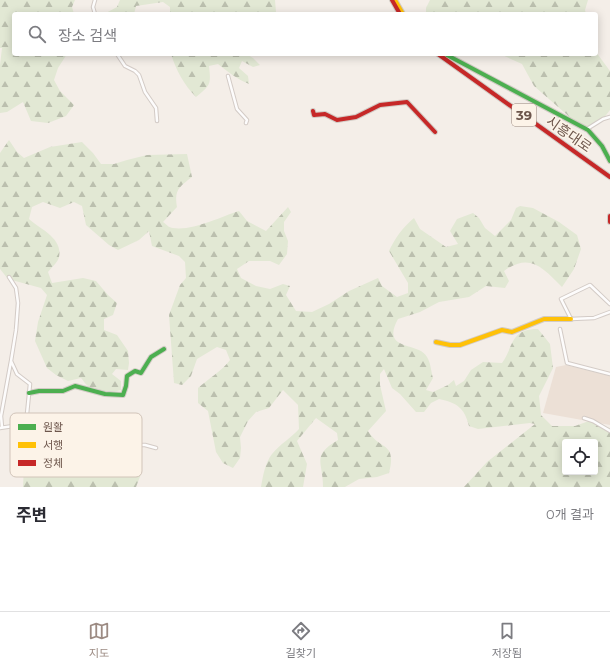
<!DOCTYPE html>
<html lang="ko">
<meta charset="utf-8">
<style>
:root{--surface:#fff;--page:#f2f2f3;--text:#2b2b33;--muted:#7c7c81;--line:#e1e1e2;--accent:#9c8b83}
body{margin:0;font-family:Montserrat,"Noto Sans KR",sans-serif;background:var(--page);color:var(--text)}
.controls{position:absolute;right:12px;bottom:12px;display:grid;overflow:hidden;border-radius:4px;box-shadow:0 2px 10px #0003}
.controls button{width:36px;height:36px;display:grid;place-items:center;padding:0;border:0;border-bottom:1px solid var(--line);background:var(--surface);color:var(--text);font:20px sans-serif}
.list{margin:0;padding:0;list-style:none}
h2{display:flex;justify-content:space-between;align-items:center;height:52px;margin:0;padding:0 16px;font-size:17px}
h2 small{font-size:13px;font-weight:400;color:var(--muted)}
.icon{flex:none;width:22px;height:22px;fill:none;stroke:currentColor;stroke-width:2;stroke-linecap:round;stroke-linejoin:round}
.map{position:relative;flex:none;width:610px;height:487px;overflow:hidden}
.search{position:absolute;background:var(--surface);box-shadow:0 2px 10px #0003;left:12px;right:12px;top:12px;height:44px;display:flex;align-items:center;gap:10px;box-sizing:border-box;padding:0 14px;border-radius:4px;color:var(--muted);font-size:15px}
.sheet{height:124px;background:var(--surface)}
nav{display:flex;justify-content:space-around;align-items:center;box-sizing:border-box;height:56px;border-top:1px solid var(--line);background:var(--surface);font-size:11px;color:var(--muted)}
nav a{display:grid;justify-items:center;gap:2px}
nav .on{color:var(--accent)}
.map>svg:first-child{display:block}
.residential{fill:#ece0d6}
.forest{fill:url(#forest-firs);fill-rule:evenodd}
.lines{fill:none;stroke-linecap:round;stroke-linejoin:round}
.street-casing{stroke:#d3cbc6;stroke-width:4.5}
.fast-casing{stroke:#d2cbc5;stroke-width:6}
.slow-casing{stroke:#d2cbc5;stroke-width:6}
.jam-casing{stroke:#d2cbc5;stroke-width:6}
.street{stroke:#fdfcfc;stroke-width:2.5}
.fast{stroke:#4caf50;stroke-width:4}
.slow{stroke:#ffc107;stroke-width:4}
.jam{stroke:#c62828;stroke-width:4}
.labels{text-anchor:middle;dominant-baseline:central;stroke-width:3;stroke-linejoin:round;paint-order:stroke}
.shield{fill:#fcf3e8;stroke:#98857b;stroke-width:1}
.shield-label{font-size:13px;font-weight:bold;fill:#6d564c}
.street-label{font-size:14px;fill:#6d564c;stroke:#fcf3e8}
.key{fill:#fcf3e8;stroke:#d1c4b9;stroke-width:1}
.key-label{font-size:11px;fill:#6d564c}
</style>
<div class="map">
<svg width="610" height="487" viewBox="0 0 610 487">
<defs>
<pattern id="forest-firs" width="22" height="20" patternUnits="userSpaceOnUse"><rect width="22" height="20" fill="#e2e8d4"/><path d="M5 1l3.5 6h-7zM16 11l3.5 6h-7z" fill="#bbbfae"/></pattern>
</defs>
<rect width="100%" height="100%" fill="#f4eee8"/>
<path class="residential" d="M566,365L610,376V425L543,413L556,367Z"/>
<path class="forest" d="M0,0H75L72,7L74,14H14V54H67L58,68L54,80L60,91L74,105L66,116L48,123L31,121L23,102L7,112L0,113V65L2,48H0Z
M120,0H275L276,12L279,14H170V7L163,2L136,6L134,14H104L117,7Z
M430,0H588L585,10L586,14H426V8Z
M596,52L610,71V110L603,119L591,126H580L534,86L522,64L500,54H596Z
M171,54H246L253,58L260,65L253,67L242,61L239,68L248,76L249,84C237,79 228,72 218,64L209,66C211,84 211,85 196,97C184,85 176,70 171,54Z
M9,140L17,152L24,158L50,147L82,142L93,153L101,164H114L127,160L147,155L187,154L192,177C179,187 174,190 177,207L163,222C166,224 169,228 173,228C193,231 220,217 239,211L247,221L266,231L288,207L291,212L284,222V231L288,241L287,254L279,265L270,261H249L237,269L241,278L256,286L270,289L283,284L290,286L286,295L296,311L312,312L329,304L349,291L378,278L382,286L397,297L408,293V283L389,251C395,238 403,227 414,218L420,229L446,247L458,244L450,231L457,219L473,213L479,218L485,228L495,236L511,220L516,208L520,206L533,208L559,222L577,235L581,249L574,269L562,287C543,268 530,252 504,271L509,281L505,288L486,286L469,297L439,302L420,312L398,319C380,352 419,341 427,357C431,363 431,372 433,378L426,390L433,392L448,385L454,380L456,386L464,381L471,370L483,362L502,363C514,346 510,329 538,329L550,344L553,368L539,396L541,415L552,426H575L589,421L610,428V487H464L487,462L535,424L530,423L478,429L469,426C464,407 457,403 439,399L431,403L424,412H416L400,394L392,388L384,369L380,374V385L386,411L368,431C380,451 397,441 389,473L377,477L359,479L345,487H323C323,461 311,456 338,440L337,433L316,418L297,441L307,464L303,487H261C263,476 265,463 272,454C280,444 291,438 299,429L298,405L283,390L269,408L256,412L248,421L240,437L241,448L240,458L233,468L223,463L216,452L208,411L198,403V388C208,379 222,371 230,360L226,350L217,347L197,359L191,376L182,385L174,383L169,315L180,285L186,278L185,262L179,256L152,246L149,231L139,240L118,250L109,245L86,225L82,206L74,202L60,208L43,202L32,207L29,219C40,229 63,238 59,257C58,262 51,268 48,272L52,283L83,278L96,281L108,295L117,303L113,315L104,319V330L117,335L128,351L129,363L128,370L116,369L112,374L121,381V390C111,393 97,392 88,386C85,384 83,380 81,378L68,381L56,375L47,368L35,341L38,322L47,295L41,288L8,279L0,269V153ZM565,442H595V472H565Z
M66,423L87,431L98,439L123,454L141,474L136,487H23L24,466L33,442L46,428Z"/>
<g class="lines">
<g class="street-casing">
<path id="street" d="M95,0L93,7L95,14
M117,54L125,66L135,71L139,75L145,92L156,108L157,121
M228,76L237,109L247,120L246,123
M587,129L603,119L610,117
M9,277L16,288L18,303L16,330L11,361L17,374L30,384L26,424
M610,304L590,285L561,299L571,319L594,318L610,312
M560,329L567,363L610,374
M584,418L593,421L610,431
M2,427L1,416L11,361
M0,428L26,424L36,427C42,424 49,419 56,418C74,414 120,438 139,445H145L156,448"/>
</g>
<g class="fast-casing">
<path id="fast" d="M445,54L588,130L602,146L610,161
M29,393L39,391H63L75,386L105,394L123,395L126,386L127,376L135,371L141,373L151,357L164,349"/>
</g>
<g class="slow-casing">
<path id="slow" d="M395,0L403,14
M436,342L450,345H460L502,330L512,332L544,319H571"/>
</g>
<g class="jam-casing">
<path id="jam" d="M392,0L400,14
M438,54L610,177
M313,111L314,115L325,114L337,120L356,117L380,105L407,102L435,132
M610,216V222"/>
</g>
<use href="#street" class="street"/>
<use href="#fast" class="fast"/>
<use href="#slow" class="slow"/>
<use href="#jam" class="jam"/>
</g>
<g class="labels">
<rect class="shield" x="512" y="104" width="24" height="22" rx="3"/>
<g class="shield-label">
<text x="524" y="115">39</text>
</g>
<g class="street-label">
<text transform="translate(569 134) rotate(35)">시흥대로</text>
</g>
</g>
<rect x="10" y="413" width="132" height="64" rx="6" class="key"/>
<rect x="18" y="424" width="18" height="6" fill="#4caf50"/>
<rect x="18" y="442" width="18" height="6" fill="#ffc107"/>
<rect x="18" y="460" width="18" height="6" fill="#c62828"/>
<g class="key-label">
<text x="43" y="431">원활</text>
<text x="43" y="449">서행</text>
<text x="43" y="467">정체</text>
</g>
</svg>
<div class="controls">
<button><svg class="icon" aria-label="locate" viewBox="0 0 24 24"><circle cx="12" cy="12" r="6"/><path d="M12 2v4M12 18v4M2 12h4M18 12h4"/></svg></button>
</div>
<div class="search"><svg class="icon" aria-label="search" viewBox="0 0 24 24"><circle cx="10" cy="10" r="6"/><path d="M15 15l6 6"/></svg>장소 검색</div>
</div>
<section class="sheet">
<h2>주변<small>0개 결과</small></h2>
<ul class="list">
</ul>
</section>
<nav>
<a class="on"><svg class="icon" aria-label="map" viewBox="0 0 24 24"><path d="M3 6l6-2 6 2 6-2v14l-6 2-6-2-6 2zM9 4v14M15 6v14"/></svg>지도</a>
<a><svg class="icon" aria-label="directions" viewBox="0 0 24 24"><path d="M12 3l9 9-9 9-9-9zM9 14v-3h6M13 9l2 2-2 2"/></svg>길찾기</a>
<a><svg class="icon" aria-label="saved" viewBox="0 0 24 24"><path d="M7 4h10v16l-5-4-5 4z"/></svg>저장됨</a>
</nav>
